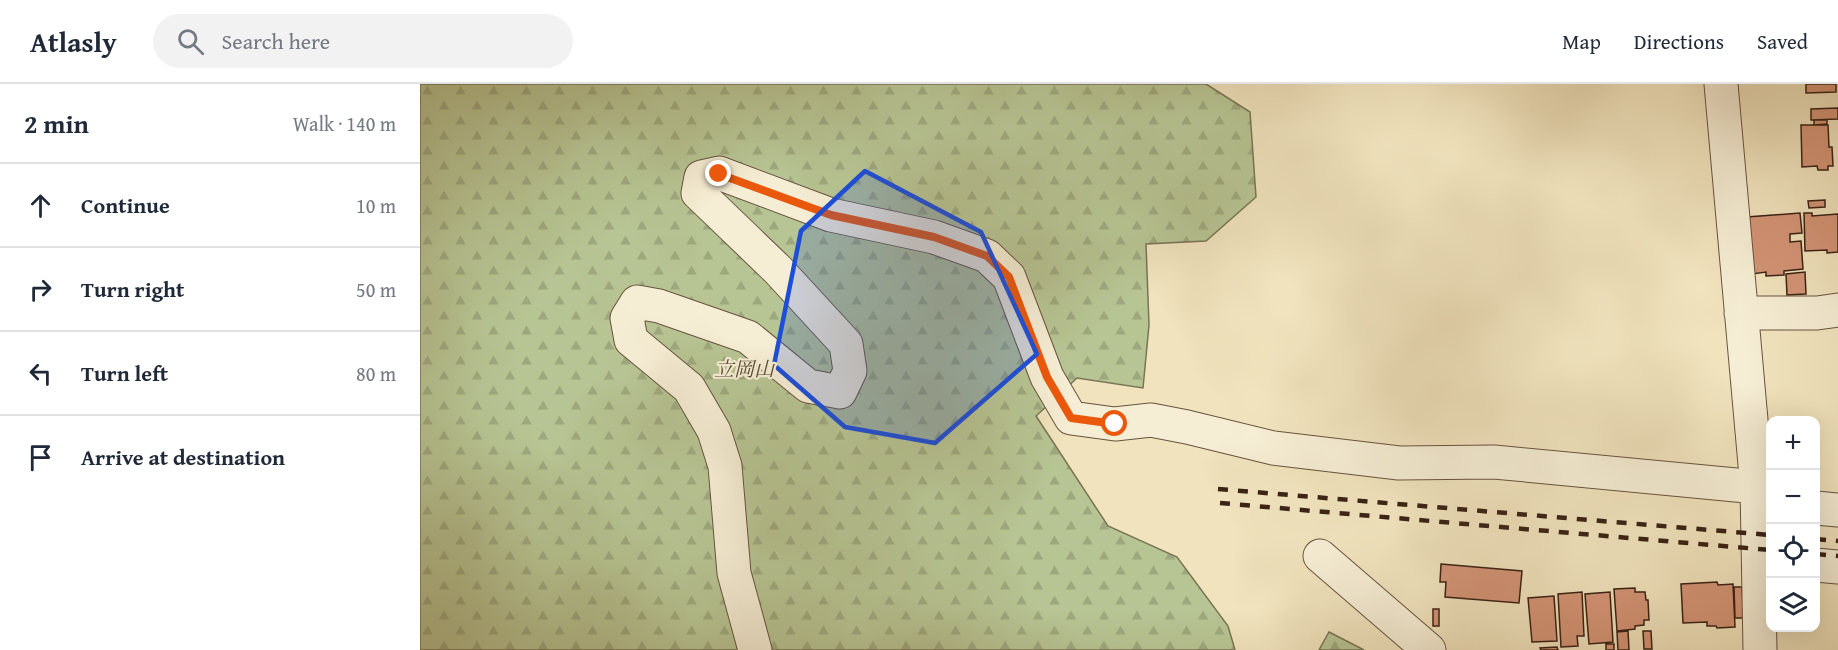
<!DOCTYPE html>
<meta charset="utf-8">
<style>
:root{--surface:#fff;--page:#f2f2f3;--text:#1f2937;--muted:#747a83;--line:#e0e1e3}
body{margin:0;font-family:"Gentium Book Plus","Noto Serif JP",serif;background:var(--page);color:var(--text)}
.controls{position:absolute;right:18px;bottom:18px;display:grid;overflow:hidden;border-radius:12px;box-shadow:0 6px 24px #0002}
.controls button{width:54px;height:54px;display:grid;place-items:center;padding:0;border:0;border-bottom:2px solid var(--line);background:var(--surface);color:var(--text);font:30px sans-serif}
.stop{position:absolute;width:18px;height:18px;margin:-14px;border:4px solid #ea580c;border-radius:50%;background:#fff}
.stop.end{background:#ea580c;border-color:#fff;box-shadow:0 2px 6px #0008}
.list{margin:0;padding:0;list-style:none}
h2{display:flex;justify-content:space-between;align-items:center;height:78px;margin:0;padding:0 24px;font-size:26px}
h2 small{font-size:20px;font-weight:400;color:var(--muted)}
.list li{display:grid;grid-template-columns:39px 1fr auto;gap:18px;align-items:center;box-sizing:border-box;height:84px;padding:0 24px;border-top:2px solid var(--line)}
.list b{display:block;font-size:22px;white-space:nowrap}
.list em{font-size:20px;font-style:normal;color:var(--muted)}
.icon{flex:none;width:33px;height:33px;fill:none;stroke:currentColor;stroke-width:2;stroke-linecap:round;stroke-linejoin:round}
.map{position:relative;flex:none;width:1418px;height:566px;overflow:hidden}
header{display:flex;align-items:center;gap:36px;box-sizing:border-box;height:84px;padding:0 30px;background:var(--surface);border-bottom:2px solid var(--line)}
header strong{font-size:28px}
nav{display:flex;gap:33px;margin-inline-start:auto;font-size:21px}
.search{width:420px;height:54px;background:var(--page);display:flex;align-items:center;gap:15px;box-sizing:border-box;padding:0 21px;border-radius:33px;color:var(--muted);font-size:22px}
main{display:flex}
aside{flex:1;background:var(--surface)}
.map>svg:first-child{display:block}
.forest{fill:url(#forest-firs);stroke:#787454;stroke-width:1.5}
.building{fill:#d39476;stroke:#3a2315;stroke-width:1.5}
.lines{fill:none;stroke-linecap:round;stroke-linejoin:round}
.minor-casing{stroke:#68533f;stroke-width:35}
.minor{stroke:#f5edd4;stroke-width:33}
.rail{stroke:#3a2315;stroke-width:4.5;stroke-dasharray:10 10;stroke-linecap:butt}
.route{stroke:#ea580c;stroke-width:8}
.marked{fill:#1d4ed8;fill-opacity:0.2;stroke:#1d4ed8;stroke-width:4.5;stroke-linejoin:round}
.labels{text-anchor:middle;dominant-baseline:central;stroke-width:4.5;stroke-linejoin:round;paint-order:stroke}
.park-label{font-size:20px;font-style:italic;fill:#594b34;stroke:#f5edd4}
</style>
<header>
<strong>Atlasly</strong>
<div class="search"><svg class="icon" aria-label="search" viewBox="0 0 24 24"><circle cx="10" cy="10" r="6"/><path d="M15 15l6 6"/></svg>Search here</div>
<nav><a>Map</a><a>Directions</a><a>Saved</a></nav>
</header>
<main>
<aside>
<h2>2 min<small>Walk · 140 m</small></h2>
<ul class="list">
<li><svg class="icon" aria-label="ahead" viewBox="0 0 24 24"><path d="M12 20V5M6 11l6-6 6 6"/></svg><div><b>Continue</b></div><em>10 m</em></li>
<li><svg class="icon" aria-label="right" viewBox="0 0 24 24"><path d="M7 20v-9h11M14 6l5 5-5 5"/></svg><div><b>Turn right</b></div><em>50 m</em></li>
<li><svg class="icon" aria-label="left" viewBox="0 0 24 24"><path d="M17 20v-9H6M10 6l-5 5 5 5"/></svg><div><b>Turn left</b></div><em>80 m</em></li>
<li><svg class="icon" aria-label="arrive" viewBox="0 0 24 24"><path d="M6 21V4h12l-3 4 3 4H6"/></svg><div><b>Arrive at destination</b></div></li>
</ul>
</aside>
<div class="map">
<svg width="1418" height="566" viewBox="0 0 1418 566">
<defs>
<pattern id="forest-firs" width="22" height="20" patternUnits="userSpaceOnUse" patternTransform="scale(1.5)"><rect width="22" height="20" fill="#b7c493"/><path d="M5 1l3.5 6h-7zM16 11l3.5 6h-7z" fill="#9ea87e"/></pattern>
</defs>
<rect width="100%" height="100%" fill="#f0e3bd"/>
<filter id="stains"><feTurbulence type="fractalNoise" baseFrequency=".00333" numOctaves="4"/><feColorMatrix values="0 0 0 0 .2 0 0 0 0 .09 0 0 0 0 .02 0 0 0 .5 -.17"/></filter>
<radialGradient id="worn" r=".72"><stop offset=".6" stop-color="#630" stop-opacity="0"/><stop offset="1" stop-color="#630" stop-opacity=".3"/></radialGradient>
<path class="forest" d="M0,0H786L830,28L836,113L786,157L726,160L729,241L723,304L657,294L616,332L688,442L757,473L808,542L815,566H0Z
M909,548L944,566H899Z"/>
<path class="building" d="M1386,0H1416V8L1386,9Z
M1418,24V35L1391,36V25Z
M1394,36H1407V40L1394,41Z
M1381,41H1408L1409,63H1412L1413,82H1408V86H1398L1397,82L1382,83Z
M1405,116V123L1389,124L1388,117Z
M1380,129L1382,149L1370,150V158L1381,157L1383,185L1364,187V191L1346,192V188L1332,190L1327,133Z
M1384,129H1392V132L1418,130V168L1407,169V166L1385,167Z
M1385,188L1386,210L1367,211L1366,190Z
M1021,480L1102,487L1099,519L1025,513L1026,498H1020Z
M1297,498L1298,501L1313,500L1315,543L1297,544L1296,542H1287V538L1263,539L1261,500Z
M1314,503H1322L1324,534H1315Z
M1215,504V508H1225L1226,516H1228L1229,536H1224V541L1215,542V545L1197,547L1194,505Z
M1162,508L1164,552H1157L1158,562L1141,563L1138,510Z
M1190,508L1193,558L1169,560L1165,510Z
M1134,512L1137,557L1112,558L1108,514Z
M1013,525H1019V542H1013Z
M1208,547L1209,566H1198L1197,548Z
M1223,547H1231L1232,565H1224Z
M1186,560H1194V566H1186Z
M1137,563L1138,566H1121L1120,564Z"/>
<g class="lines">
<g class="minor-casing">
<path id="minor" d="M1301,0L1337,403L1340,566
M1321,229H1397L1418,226
M1396,424L1418,426
M900,472L1009,566
M1396,481L1418,483
M335,566L314,489L305,382L294,347L269,304L211,256L207,234L217,218L239,222L328,253L388,302L420,308L430,287L426,260L358,186L278,109L281,93L299,89L411,131L514,153L567,172L589,193L627,293L651,334L695,340L731,336L767,343L853,364L979,379L1074,378L1337,403"/>
</g>
<use href="#minor" class="minor"/>
<path class="rail" d="M798,405L1350,451
M800,419L1350,466
M1396,455L1418,457
M1396,470L1418,472"/>
</g>
<g class="lines">
<path class="route" d="M299,90L411,131L514,153L567,172L589,193L627,293L651,334L695,340"/>
</g>
<path class="marked" d="M445,87L561,148L617,270L515,359L425,343L354,281L381,147Z"/>
<g class="labels">
<g class="park-label">
<text x="324" y="284">立岡山</text>
</g>
</g>
<rect width="100%" height="100%" filter="url(#stains)"/>
<rect width="100%" height="100%" fill="url(#worn)"/>
</svg>
<div class="controls">
<button>+</button>
<button>−</button>
<button><svg class="icon" aria-label="locate" viewBox="0 0 24 24"><circle cx="12" cy="12" r="6"/><path d="M12 2v4M12 18v4M2 12h4M18 12h4"/></svg></button>
<button><svg class="icon" aria-label="layers" viewBox="0 0 24 24"><path d="M12 4l9 5-9 5-9-5zM3 14l9 5 9-5"/></svg></button>
</div>
<div class="stop" style="left:695px;top:340px"></div>
<div class="stop end" style="left:299px;top:90px"></div>
</div>
</main>
